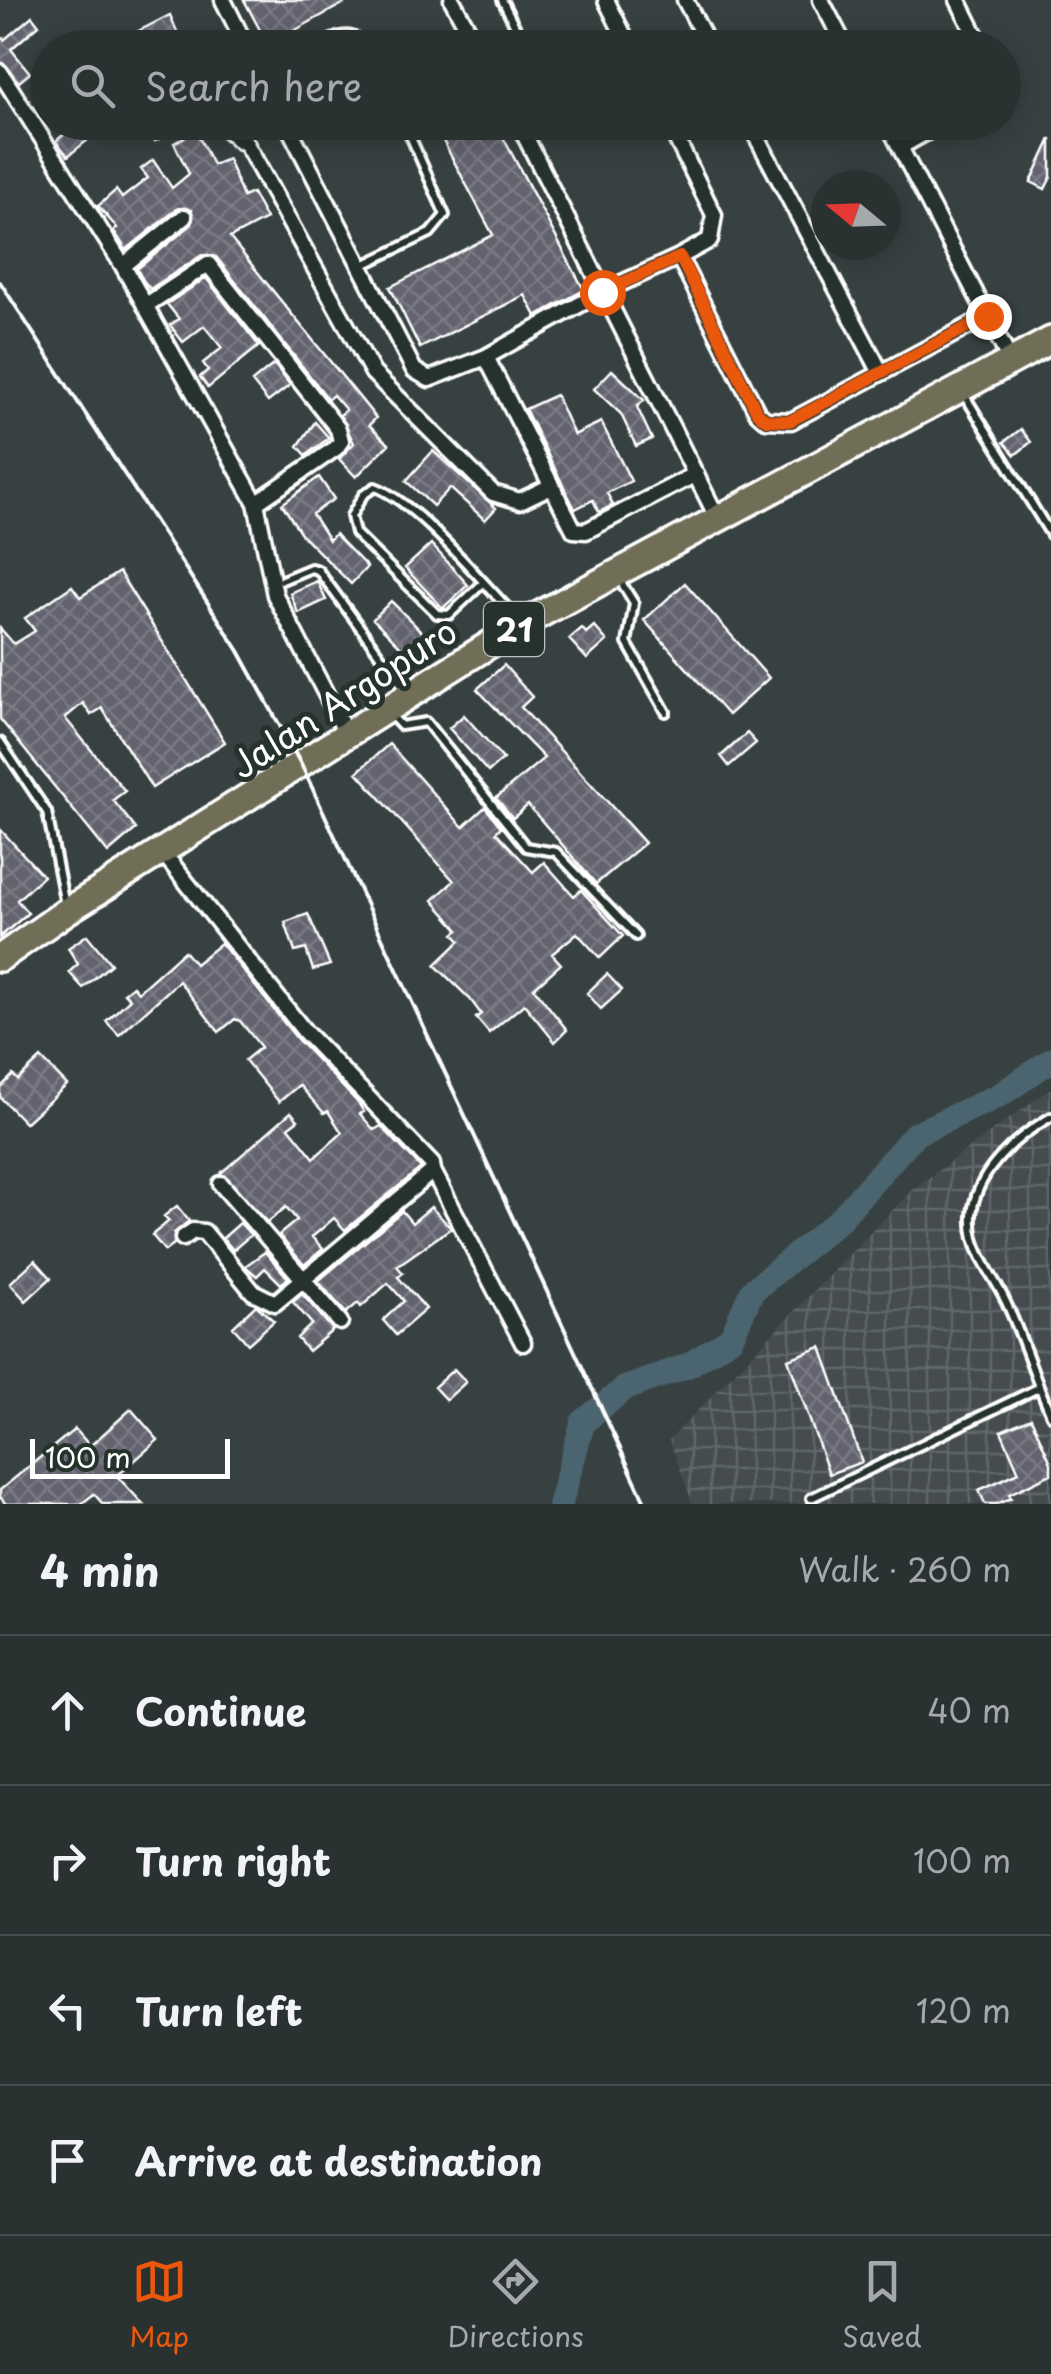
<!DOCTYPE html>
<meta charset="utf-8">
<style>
:root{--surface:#2a3131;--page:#363d3d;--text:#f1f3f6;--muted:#a5a9ab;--line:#464c4d;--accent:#ea580c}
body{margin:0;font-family:"Playpen Sans",sans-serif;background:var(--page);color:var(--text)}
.compass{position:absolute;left:811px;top:170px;width:90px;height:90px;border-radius:50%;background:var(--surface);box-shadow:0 5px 25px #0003;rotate:289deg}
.scale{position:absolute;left:30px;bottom:25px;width:200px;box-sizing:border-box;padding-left:10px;border:5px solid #fff;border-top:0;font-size:28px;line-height:35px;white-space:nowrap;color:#fff;-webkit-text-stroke:8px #26332d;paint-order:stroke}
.stop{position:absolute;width:30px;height:30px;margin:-22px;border:8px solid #ea580c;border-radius:50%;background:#fff}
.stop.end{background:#ea580c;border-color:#fff;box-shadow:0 2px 10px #0008}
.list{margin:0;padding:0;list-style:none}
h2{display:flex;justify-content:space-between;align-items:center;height:130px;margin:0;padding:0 40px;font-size:42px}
h2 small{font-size:32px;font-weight:400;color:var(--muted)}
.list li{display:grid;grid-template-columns:65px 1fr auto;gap:30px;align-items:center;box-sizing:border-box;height:150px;padding:0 40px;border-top:2px solid var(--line)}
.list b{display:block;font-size:38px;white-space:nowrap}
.list em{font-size:32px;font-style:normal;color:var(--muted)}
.icon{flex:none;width:55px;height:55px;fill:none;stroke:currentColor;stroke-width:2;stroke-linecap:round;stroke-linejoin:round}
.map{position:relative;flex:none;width:1051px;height:1504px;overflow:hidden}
.search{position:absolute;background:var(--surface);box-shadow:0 5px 25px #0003;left:30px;right:30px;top:30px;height:110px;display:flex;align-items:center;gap:25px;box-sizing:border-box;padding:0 35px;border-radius:55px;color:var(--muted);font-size:38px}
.sheet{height:730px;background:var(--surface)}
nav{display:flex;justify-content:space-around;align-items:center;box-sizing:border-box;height:140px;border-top:2px solid var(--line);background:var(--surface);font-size:28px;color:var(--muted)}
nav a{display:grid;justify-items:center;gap:5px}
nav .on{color:var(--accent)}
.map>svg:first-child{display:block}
.industrial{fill:url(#industrial-grid)}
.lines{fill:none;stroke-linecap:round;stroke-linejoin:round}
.river{stroke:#4b6570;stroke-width:25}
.building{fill:url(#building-cross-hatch);stroke:#fff;stroke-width:2.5}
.lane-casing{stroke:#fff;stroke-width:14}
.street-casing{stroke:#fff;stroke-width:21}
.highway-casing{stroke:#fff;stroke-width:32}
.lane{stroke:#26332d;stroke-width:6}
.street{stroke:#26332d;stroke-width:14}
.highway{stroke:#716e59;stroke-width:25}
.rail{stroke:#fff;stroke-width:4}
.route{stroke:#ea580c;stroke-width:12}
.labels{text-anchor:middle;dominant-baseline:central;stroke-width:10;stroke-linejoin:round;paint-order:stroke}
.shield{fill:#26332d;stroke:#bec2c0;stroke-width:2.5}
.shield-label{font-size:32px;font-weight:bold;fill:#fff}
.street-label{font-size:35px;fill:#fff;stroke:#26332d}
</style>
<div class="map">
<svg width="1051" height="1504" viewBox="0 0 1051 1504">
<defs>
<pattern id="industrial-grid" width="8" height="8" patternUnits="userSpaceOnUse" patternTransform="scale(2.5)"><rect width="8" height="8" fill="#454b4f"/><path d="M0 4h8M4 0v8" fill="none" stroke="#616669"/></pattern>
<pattern id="building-cross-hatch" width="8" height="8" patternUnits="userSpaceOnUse" patternTransform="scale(2.5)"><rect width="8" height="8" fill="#636370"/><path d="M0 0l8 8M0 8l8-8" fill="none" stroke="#7a7a85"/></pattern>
</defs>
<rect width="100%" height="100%" fill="#384141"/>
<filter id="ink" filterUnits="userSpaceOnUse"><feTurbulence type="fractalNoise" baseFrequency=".01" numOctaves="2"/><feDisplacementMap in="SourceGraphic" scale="20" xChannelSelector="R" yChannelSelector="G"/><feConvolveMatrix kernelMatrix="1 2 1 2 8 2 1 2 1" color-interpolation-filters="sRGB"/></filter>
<g filter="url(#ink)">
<path class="industrial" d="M1051,1088V1504H693L669,1440L913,1189Z"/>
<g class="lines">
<path class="river" d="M560,1504L583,1422L624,1389L689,1365L731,1338L752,1291L839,1220L915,1134L1000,1095L1051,1060"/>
</g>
<path class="building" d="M244,0H350L268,45Z
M170,15L180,39L161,48H126L121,40Z
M32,16L39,25L11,49L30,73L19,82L0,62V35L4,40Z
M79,122H110L68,156L56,141Z
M146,122H192L155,141Z
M433,122H495L584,290L536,316L525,295L420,348L390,287L493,235Z
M196,131L213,165L228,159L243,197L252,193L266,219L230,238L376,418L369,425L389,444L356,477L339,459L354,443L340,415L346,410L333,395L328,399L216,257L202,255L150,289L143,280L137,269L191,225L192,210L178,208L126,250L114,231L117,228L98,206L116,190L122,198L148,178L141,169L153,160L172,188L189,174L174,143Z
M1051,139V177L1045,189L1031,182Z
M206,278L259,346L208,388L200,377L208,370L203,363L222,348L204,326L183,342L170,325L179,319L167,304Z
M274,364L290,385L268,402L252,382Z
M612,370L644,400L637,407L652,439L636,446L621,414L594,389Z
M556,395L574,435L601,422L631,481L607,493L613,505L599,512L593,500L575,509L525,409Z
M315,422L329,438L306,455L298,446Z
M1021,429L1031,442L1015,455L1004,442Z
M433,451L496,508L485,520L450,488L433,506L406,481Z
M319,477L334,499L312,514L329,540L335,534L367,567L351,584L302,535L282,504Z
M431,544L468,585L443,608L405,568Z
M119,572L225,742L152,788L102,708L91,715L83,703L65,718L125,791L113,800L136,829L108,853L0,719V628L14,644L35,631L25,618L72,586L80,597Z
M317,581L326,600L298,613L290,593Z
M685,583L769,678L728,715L644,620Z
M391,601L428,638L410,656L373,619Z
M594,626L607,641L587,659L569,639L582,628L586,633Z
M504,665L532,697L521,707L645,843L596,884L528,805L513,818L496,798L544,758L477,689Z
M464,715L503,759L488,772L449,728Z
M747,733L756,743L729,766L721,756Z
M389,744L463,827L485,807L501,827L496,832L533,872L544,862L574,896L581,890L623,936L600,958L577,933L552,954L561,964L534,988L567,1030L555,1042L524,1004L489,1033L476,1018L481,1014L470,999L435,965L460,941L454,934L459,930L433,900L454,881L357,772Z
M0,829L43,876L17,900L28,913L0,937Z
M308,914L330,965L313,970L306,949L295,952L285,922Z
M87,935L111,964L83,988L69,972L78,964L68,948Z
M221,943L297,1039L359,1104L364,1112L360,1114L374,1130L381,1126L421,1168L345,1230L334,1218L312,1237L323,1249L304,1265L279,1235L297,1220L286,1207L268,1222L221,1173L291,1112L298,1120L289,1127L314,1158L342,1133L328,1111L324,1113L299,1085L279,1102L245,1060L261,1047L240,1021L235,1019L219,1032L179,981L119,1035L106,1021L130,999L124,993L133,986L138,992L184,951L195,964Z
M607,974L622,990L601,1009L587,993Z
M41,1058L67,1085L25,1123L0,1097V1088L13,1075L18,1080Z
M177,1206L189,1221L174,1233V1244L165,1251L152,1235L169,1221L164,1216Z
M431,1207L451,1228L397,1266L403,1273L398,1277L426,1309L396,1335L383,1320L404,1301L388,1283L361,1307L358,1303L346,1313L318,1281L402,1211L412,1223Z
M240,1223L251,1235L233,1250L223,1238Z
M265,1252L288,1278L281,1284L265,1268L257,1276L245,1266Z
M35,1260L51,1278L26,1301L10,1283Z
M302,1294L333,1330L308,1351L297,1338L312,1324L293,1302Z
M256,1305L274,1321L248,1344L233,1327Z
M821,1347L862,1462L829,1474L788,1359Z
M454,1369L466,1382L446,1400L434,1387Z
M131,1409L158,1440L117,1476L143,1504H103L94,1494L81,1504H6L0,1497V1490L75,1429L90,1446Z
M1031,1418L1051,1463V1474L1009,1494L1011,1498L997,1504H985L979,1490L1019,1472L1001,1431Z"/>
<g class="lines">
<g class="lane-casing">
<path id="lane" d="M502,0L526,48
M315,48C334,37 352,26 367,48
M590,48L621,31
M363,265L430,233L445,215L404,122
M965,396L1051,535
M619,579L634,603L627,643L666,712
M282,580L311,568L318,570L405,689
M483,583L449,615L437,614L355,533L351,516L363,495L375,487C417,502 485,586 519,620
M390,714L401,726L426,722L526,847L556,852L636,936
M0,742L47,812L65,905
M1051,1117C1010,1140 961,1185 974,1238C980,1261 995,1279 1005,1300C1023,1337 1034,1377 1051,1415
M811,1498L1038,1388"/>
</g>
<g class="street-casing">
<path id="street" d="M223,0L247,48
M452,0L478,48
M606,0L630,48
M685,0L710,48
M821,0L846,48
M958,0L982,48
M0,72L123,266L256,503L275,595L347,735
M219,122L240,141
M234,122L373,373L493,493L520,501L549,487
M286,122L414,370L429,379L486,357L602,292L679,257
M518,122L718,519
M668,122L714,215L710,240L679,257L757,412L766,420L791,421L988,316
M749,122L881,373
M887,122L1011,362
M900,147L944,122
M123,266L184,217
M145,306L208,264L338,429L341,441L336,448L256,503
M486,357L574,530L586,531L696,474
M164,854L305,1032L432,1164L433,1171L275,1303L253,1292L204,1232L193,1231L183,1238
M433,1171L523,1343
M221,1184L340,1322"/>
</g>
<g class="highway-casing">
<path id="highway" d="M0,958L67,911L522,624L1051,340"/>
</g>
<use href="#lane" class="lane"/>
<use href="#street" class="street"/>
<use href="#highway" class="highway"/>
<path class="rail" d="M0,282L239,651L302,766L646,1504"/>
</g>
</g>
<g class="lines" filter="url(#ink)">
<path class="route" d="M602,292L680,257L757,412L766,420L790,421L988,316"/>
</g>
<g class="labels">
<rect class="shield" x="484" y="602" width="60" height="54" rx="8"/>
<g class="shield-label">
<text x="514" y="629">21</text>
</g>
<g class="street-label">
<text transform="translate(343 697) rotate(-33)">Jalan Argopuro</text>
</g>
</g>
</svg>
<svg class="compass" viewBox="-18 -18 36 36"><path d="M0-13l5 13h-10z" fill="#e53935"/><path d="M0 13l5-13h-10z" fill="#a5a9ab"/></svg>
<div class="scale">100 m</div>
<div class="stop" style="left:602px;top:292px"></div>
<div class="stop end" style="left:988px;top:316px"></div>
<div class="search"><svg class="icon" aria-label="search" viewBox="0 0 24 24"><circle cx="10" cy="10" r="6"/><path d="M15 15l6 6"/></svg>Search here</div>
</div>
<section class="sheet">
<h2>4 min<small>Walk · 260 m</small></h2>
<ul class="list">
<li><svg class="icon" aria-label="ahead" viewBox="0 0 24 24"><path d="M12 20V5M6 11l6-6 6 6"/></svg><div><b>Continue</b></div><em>40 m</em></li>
<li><svg class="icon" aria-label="right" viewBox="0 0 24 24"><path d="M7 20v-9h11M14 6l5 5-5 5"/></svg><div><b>Turn right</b></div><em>100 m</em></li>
<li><svg class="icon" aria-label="left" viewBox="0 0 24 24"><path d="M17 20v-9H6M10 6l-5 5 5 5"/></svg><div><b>Turn left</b></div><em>120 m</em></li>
<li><svg class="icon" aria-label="arrive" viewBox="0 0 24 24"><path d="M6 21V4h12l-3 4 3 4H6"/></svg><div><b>Arrive at destination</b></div></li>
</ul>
</section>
<nav>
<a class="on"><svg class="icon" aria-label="map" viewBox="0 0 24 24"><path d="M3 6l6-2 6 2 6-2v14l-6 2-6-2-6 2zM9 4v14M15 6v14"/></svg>Map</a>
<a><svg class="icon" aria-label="directions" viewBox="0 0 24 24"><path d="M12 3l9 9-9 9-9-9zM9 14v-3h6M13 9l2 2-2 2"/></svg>Directions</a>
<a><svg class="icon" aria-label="saved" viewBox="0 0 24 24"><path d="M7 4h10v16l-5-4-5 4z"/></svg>Saved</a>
</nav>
